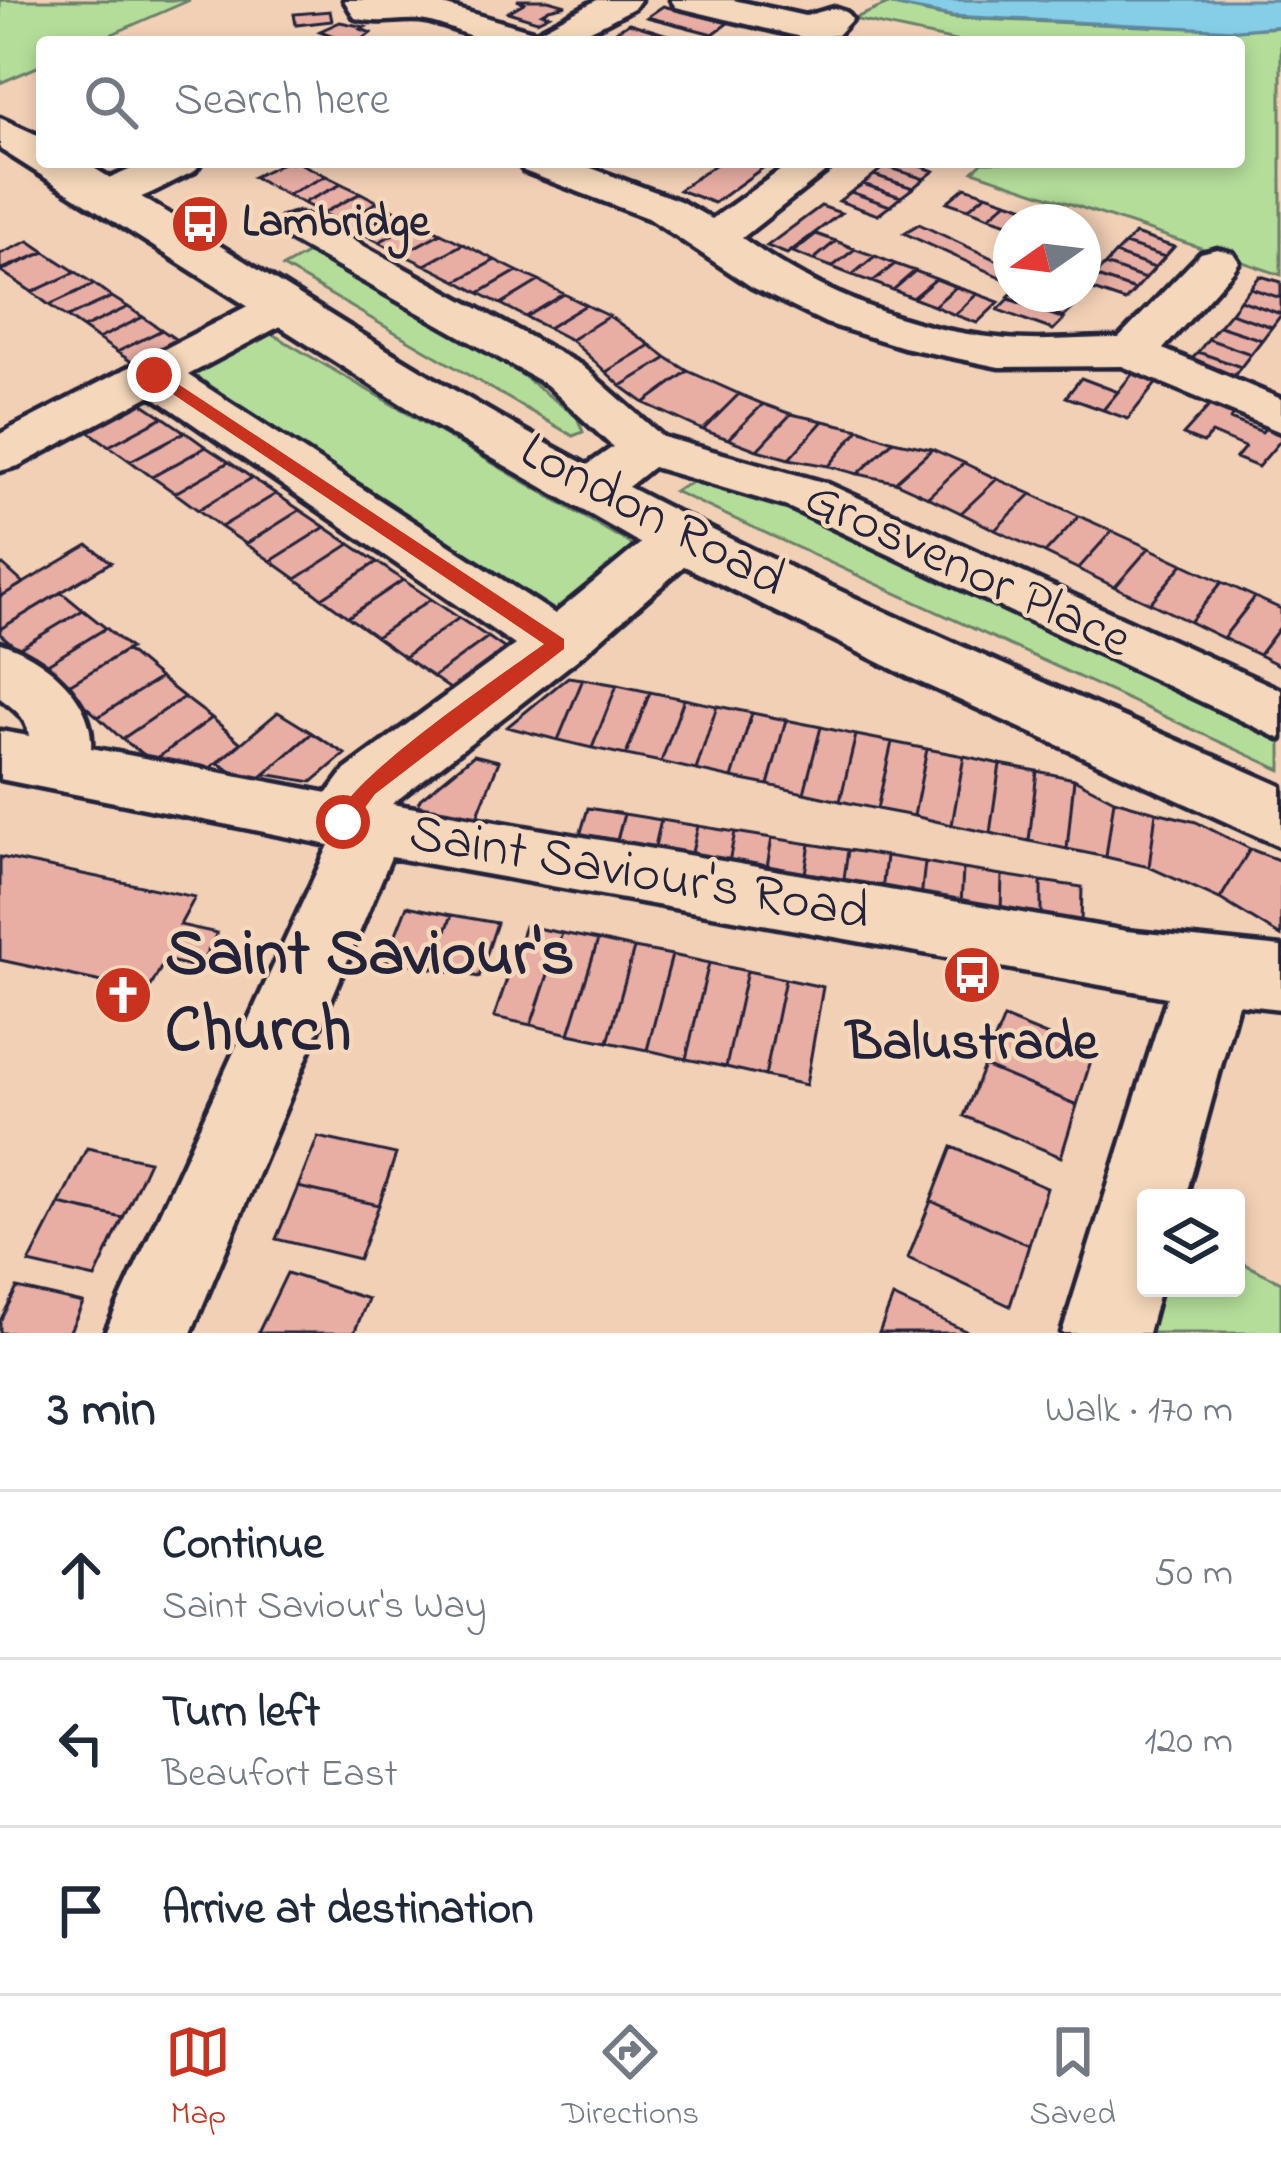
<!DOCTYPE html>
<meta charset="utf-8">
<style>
:root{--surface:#fff;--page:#f2f2f3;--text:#1f2937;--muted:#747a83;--line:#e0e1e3;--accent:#c8321e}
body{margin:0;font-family:"Indie Flower",sans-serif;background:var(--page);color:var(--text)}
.controls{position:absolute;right:36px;bottom:36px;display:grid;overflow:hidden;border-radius:12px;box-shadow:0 6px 18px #0003}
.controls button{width:108px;height:108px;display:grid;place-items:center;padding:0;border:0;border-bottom:3px solid var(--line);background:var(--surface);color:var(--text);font:60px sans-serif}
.compass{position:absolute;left:993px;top:204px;width:108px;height:108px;border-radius:50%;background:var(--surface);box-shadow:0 6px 18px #0003;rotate:256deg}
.stop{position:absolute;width:36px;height:36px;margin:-27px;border:9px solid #c8321e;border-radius:50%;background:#fff}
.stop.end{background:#c8321e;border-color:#fff;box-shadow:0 3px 12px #0008}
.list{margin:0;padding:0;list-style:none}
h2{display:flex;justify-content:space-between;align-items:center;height:156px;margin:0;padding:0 48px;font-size:51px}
h2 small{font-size:39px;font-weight:400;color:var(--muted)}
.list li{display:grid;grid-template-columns:78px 1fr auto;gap:36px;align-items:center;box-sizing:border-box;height:168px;padding:0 48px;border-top:3px solid var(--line)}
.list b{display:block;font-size:45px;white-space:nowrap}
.list p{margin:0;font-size:39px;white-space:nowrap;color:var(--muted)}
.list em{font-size:39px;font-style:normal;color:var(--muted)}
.icon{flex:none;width:66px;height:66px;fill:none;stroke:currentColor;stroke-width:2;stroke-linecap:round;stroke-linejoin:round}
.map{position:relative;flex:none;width:1281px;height:1333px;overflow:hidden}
.search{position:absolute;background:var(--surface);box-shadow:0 6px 18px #0003;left:36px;right:36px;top:36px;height:132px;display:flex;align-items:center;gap:30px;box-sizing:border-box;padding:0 42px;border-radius:12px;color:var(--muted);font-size:45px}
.sheet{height:660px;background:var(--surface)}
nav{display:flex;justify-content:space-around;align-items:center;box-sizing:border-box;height:168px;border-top:3px solid var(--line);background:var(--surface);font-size:33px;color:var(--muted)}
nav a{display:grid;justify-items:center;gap:6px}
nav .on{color:var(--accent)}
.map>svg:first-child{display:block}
.green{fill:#b4dd9a;stroke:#6b806a;stroke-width:3}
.water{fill:#86cee7;stroke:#5e89a2;stroke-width:3}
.building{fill:#e8aea4;stroke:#22223b;stroke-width:3}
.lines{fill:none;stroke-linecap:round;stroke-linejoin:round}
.minor-casing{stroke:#22223b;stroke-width:9}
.highway-casing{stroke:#22223b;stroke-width:9}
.minor{fill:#f5d8bb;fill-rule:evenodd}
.highway{fill:#f5d8bb;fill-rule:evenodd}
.route{fill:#c8321e}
.labels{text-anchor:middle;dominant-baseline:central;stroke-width:9;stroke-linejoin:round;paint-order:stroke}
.far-poi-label{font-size:45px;font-weight:bold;fill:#22223b;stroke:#f5d8bb;text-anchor:start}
.street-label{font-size:54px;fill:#22223b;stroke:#f5d8bb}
.poi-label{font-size:54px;font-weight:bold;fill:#22223b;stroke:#f5d8bb}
.near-poi-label{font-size:66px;font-weight:bold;fill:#22223b;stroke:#f5d8bb;text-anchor:start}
</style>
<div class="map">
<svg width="1281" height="1333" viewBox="0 0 1281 1333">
<rect width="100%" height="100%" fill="#f2d0b6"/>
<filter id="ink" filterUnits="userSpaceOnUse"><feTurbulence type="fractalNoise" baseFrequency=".00833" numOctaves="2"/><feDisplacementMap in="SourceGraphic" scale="24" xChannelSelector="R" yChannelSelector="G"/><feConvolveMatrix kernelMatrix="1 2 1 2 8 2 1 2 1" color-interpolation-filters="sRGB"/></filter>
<g filter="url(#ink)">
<path class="green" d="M0,0H190L94,42H42V65L0,83Z
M888,4L953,18L1237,30L1281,27V275L973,171L983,162H1239V42H960L853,19Z
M314,250L492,352L577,417L583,432L573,436L283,267Z
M267,331L634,546L549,614L184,373Z
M704,477L752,483L1281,730V770L674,491Z
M1236,1260L1281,1282V1333H1149L1162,1288H1236Z"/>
<path class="water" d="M867,0H1281V26L1236,30L952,16Z"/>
<path class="building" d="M548,0L566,5L549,9L542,13L549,15L537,21L508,12L524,3L517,0Z
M663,6L728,23L713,34L647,17Z
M330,11L332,21L296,25L294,14Z
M340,22L365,27L361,29L371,33L359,42H334L339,38L320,31Z
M629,23L690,42H651L616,31Z
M285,162H297L326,176L287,195L253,177Z
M719,162H771L714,203L679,190Z
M891,162H909L934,171L924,179L885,166Z
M885,166L924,179L913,188L874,175Z
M874,175L913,188L901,197L863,184Z
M326,176L342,184L303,203L287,195Z
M342,184L361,193L323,213L303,203Z
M863,184L901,197L890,206L851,192Z
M965,187L986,194L968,209L947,202Z
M851,192L890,206L878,215L839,201Z
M361,193L378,202L340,222L323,213Z
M986,194L1007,201L989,217L968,209Z
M1007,201L1028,208L1011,224L989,217Z
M378,202L396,211L358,231L340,222Z
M821,206L841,213L787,254L767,246Z
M396,211L417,221L379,242L358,231Z
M417,221L441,233L402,254L379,242Z
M919,224L1011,267V282L904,233Z
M441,233L463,244L425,265L402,254Z
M816,234L836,241L813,260L793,252Z
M1135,234L1174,247L1165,257L1125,244Z
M29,241L45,252L0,270V254Z
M836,241L855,249L832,267L813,260Z
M463,244L495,260L457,281L425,265Z
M1125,244L1165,257L1155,268L1115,254Z
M855,249L875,256L852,275L832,267Z
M45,252L76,272L32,292L1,271Z
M1115,254L1155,268L1145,279L1105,265Z
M875,256L895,264L872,282L852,275Z
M495,260L517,271L479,293L457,281Z
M895,264L915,271L893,290L872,282Z
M1105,265L1145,279L1135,290L1094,276Z
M517,271L539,281L501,304L479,293Z
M915,271L936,279L913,298L893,290Z
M76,272L94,284L49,305L32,292Z
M1094,276L1135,290L1125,301L1084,287Z
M1260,276L1281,282V298L1250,288Z
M936,279L956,287L934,306L913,298Z
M539,281L564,294L526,317L501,304Z
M94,284L112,297L67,317L49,305Z
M956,287L977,294L955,315L934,306Z
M1250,288L1281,298V314L1240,300Z
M564,294L586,305L548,328L526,317Z
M977,294L999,302L977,323L955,315Z
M1011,294H1040L1075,306L1064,317L1008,297Z
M112,297L128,307L83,328L67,317Z
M1009,299L1064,319L1053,330L998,310Z
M1240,300L1281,314V315L1272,327L1230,313Z
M586,305L609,316L571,340L548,328Z
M128,307L143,317L98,339L83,328Z
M1230,313L1272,327L1262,340L1219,326Z
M609,316L650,345L606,372L571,340Z
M143,317L162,330L117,352L98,339Z
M1219,326L1262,340L1251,354L1208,339Z
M162,330L187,347L142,369L117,352Z
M1208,339L1251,354L1241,367L1198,352Z
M650,345L667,358L621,386L606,372Z
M1198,352L1241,367L1230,381L1186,366Z
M667,358L688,371L644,403L621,386Z
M688,371L739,394L703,430L644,403Z
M1134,372L1158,381L1128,419L1103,410Z
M1081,378L1118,392L1103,410L1066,397Z
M739,394L763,404L728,439L703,430Z
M142,403L163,417L109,446L88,431Z
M763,404L791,414L757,450L728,439Z
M1211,404L1234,413L1230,419L1262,432L1268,425L1281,430V440L1258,467L1236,458L1245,447L1212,433L1203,443L1183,435Z
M791,414L823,421L789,459L757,450Z
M163,417L185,432L130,461L109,446Z
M823,421L859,429L829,466L789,459Z
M859,429L893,441L858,474L829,466Z
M185,432L206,447L152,477L130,461Z
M893,441L932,449L895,482L858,474Z
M206,447L229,462L175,493L152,477Z
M932,449L964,463L928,497L895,482Z
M229,462L252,478L198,510L175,493Z
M964,463L997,479L961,513L928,497Z
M252,478L276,494L221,527L198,510Z
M997,479L1031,494L995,530L961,513Z
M276,494L300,510L246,544L221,527Z
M1031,494L1079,516L1045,553L995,530Z
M300,510L325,527L271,561L246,544Z
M1079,516L1112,531L1078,569L1045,553Z
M325,527L350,544L296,579L271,561Z
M1112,531L1149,548L1115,587L1078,569Z
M350,544L377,562L322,598L296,579Z
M88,545L111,562L0,629V597Z
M1149,548L1183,564L1150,603L1115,587Z
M377,562L403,580L348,617L322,598Z
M1183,564L1222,582L1190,622L1150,603Z
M3,565L23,583L0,597V567Z
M403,580L431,599L376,637L348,617Z
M1222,582L1255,597L1223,638L1190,622Z
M61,592L83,610L18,649L0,634V629Z
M1255,597L1281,609V626L1259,655L1223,638Z
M431,599L459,618L404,657L376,637Z
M83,610L106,628L41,668L18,649Z
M459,618L488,637L433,677L404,657Z
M1281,626V666L1259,655Z
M106,628L130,648L64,688L41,668Z
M488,637L517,657L463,698L433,677Z
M126,650L160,678L98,717L64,688Z
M568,677L583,679L558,740L507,727Z
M160,678L184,697L122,739L98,717Z
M583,679L617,685L592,748L558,740Z
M617,685L650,692L626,755L592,748Z
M650,692L684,699L661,762L626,755Z
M184,697L212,718L153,761L122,739Z
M684,699L717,706L696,770L661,762Z
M717,706L752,713L732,778L696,770Z
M278,712L312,733L252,785L218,763Z
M752,713L786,720L768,785L732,778Z
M212,718L241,743L209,769L153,761Z
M786,720L821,727L804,793L768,785Z
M821,727L856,735L840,801L804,793Z
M312,733L345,754L312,782L265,774Z
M856,735L892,742L877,809L840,801Z
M892,742L927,749L914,816L877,809Z
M927,749L964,756L952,825L914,816Z
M474,755L499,761L473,827L417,816L420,799Z
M964,756L1000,764L990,833L952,825Z
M1000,764L1037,771L1029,841L990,833Z
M1037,771L1074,779L1067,849L1029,841Z
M1074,779L1114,800L1106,857L1067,849Z
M1114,800L1156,812L1149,867L1106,857Z
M588,808L624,814L615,848L578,842Z
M1156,812L1196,822L1250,849L1220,899L1149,867Z
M624,814L661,820L653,855L615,848Z
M661,820L698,826L690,861L653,855Z
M698,826L735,832L728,867L690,861Z
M735,832L772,838L766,873L728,867Z
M772,838L810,844L804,879L766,873Z
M810,844L848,850L843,886L804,879Z
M1250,849L1281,861V936L1220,899Z
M848,850L886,856L882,892L843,886Z
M886,856L925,862L921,899L882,892Z
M0,857L195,897L180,925L217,933L199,968L165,960L148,992L0,960Z
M925,862L963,869L961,905L921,899Z
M963,869L1002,875L1001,912L961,905Z
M1002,875L1041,881V918L1001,912Z
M1041,881L1082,887L1081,925L1041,918Z
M407,906L452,915L432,968L386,959Z
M452,915L497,923L479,977L432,968Z
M525,926L562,933L531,1025L494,1017Z
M562,933L598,940L569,1034L531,1025Z
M598,940L634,948L608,1042L569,1034Z
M634,948L672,955L647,1050L608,1042Z
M672,955L709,963L686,1059L647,1050Z
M709,963L747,971L726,1067L686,1059Z
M747,971L785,979L765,1076L726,1067Z
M785,979L823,987L806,1085L765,1076Z
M1004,1018L1093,1054L1077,1105L984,1066Z
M984,1066L1077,1105L1061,1157L964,1116Z
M318,1137L396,1154L379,1205L298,1187Z
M952,1147L1047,1188L1029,1245L931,1201Z
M87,1148L149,1161L123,1218L59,1204Z
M298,1187L379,1205L359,1259L276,1239Z
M931,1201L1029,1245L1010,1306L908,1258Z
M59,1204L123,1218L95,1278L29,1263Z
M287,1273L368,1299L354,1333H258Z
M17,1288L83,1303L69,1333H0V1321Z
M893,1297L970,1333H879Z"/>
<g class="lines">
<g class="minor-casing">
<path id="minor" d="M344,0H438L436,3L536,32L597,0H640L635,7C584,35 553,52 492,42C468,37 444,23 420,20C398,18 381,25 355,18Z
M671,0H733L805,16L834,8L846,12L852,19L837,35L805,38L676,7Z
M147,162H201L195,171C165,184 127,212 93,204L87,195L93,186Z
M518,162H575L680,201L712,219L792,162H838L742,238C817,291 906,329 998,338C1037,343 1079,338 1119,338L1201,253L1217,249L1233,253L1239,262L1233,271L1163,349L1281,399V432L1122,366L999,367L903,347L826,323L752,287L650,219L524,171Z
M298,214L313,218L581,365L663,437L826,483L1281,690V739L788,507L653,467C626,488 605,511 569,502L561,490L569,478L613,447L547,385L283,236L276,227L283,218Z
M281,293L297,297L304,307L297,317L188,375L555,614L663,525L682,520L701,525L710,538L701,551L578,659L392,804L1126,931L1281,947V1009L1238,1004L1185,1198H1146V1288H1160L1148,1333H1062L1167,997L391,857L191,1333H105L329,845L0,779V731L29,736C28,718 14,709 0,698V643C44,656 95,699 91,748L328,793L345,770L515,645L151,395L18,466L0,471V434L265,297Z"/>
</g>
<g class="highway-casing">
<path id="highway" d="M0,118L42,137V162H84C260,268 431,384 613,479C830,594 1057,687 1281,786V847L909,677L652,550L433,424L0,149Z"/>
</g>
<use href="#minor" class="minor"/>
<use href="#highway" class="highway"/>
</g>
</g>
<path class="route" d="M149,372H160L564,639V649L375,794L350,828H335C327,791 508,671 544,644L149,378Z"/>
<defs>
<g id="bus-disc" transform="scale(3)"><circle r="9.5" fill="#c8321e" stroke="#f5d8bb"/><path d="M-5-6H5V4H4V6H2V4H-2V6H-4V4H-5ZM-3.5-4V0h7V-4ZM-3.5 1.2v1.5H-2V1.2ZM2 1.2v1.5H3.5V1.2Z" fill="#fff"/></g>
<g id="church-disc" transform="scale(3)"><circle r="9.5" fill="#c8321e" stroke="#f5d8bb"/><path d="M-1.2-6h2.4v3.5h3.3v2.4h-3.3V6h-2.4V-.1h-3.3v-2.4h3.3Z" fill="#fff"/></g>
</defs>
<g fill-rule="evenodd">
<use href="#bus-disc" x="200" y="224"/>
<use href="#bus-disc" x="972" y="975"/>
<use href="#church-disc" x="123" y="995"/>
</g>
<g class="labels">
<g class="far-poi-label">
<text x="242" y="224">Lambridge</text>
</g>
<g class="street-label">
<text transform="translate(652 517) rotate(28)">London Road</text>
<text transform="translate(967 571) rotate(25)">Grosvenor Place</text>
<text transform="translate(639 875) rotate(10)">Saint Saviour's Road</text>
</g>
<g class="poi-label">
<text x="972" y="1045">Balustrade</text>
</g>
<g class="near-poi-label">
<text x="165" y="957">Saint Saviour's<tspan x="165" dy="76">Church</tspan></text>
</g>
</g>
</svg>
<div class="controls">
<button><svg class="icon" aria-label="layers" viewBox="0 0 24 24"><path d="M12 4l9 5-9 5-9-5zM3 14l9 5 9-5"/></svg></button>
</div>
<svg class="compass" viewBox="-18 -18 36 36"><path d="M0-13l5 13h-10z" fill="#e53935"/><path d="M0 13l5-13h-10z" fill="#747a83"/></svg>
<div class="stop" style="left:343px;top:822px"></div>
<div class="stop end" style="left:154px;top:375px"></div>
<div class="search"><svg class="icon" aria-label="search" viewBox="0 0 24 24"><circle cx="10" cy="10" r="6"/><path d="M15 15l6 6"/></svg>Search here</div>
</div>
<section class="sheet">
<h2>3 min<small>Walk · 170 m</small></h2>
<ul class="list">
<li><svg class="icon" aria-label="ahead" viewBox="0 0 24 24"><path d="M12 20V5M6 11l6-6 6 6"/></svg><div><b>Continue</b><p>Saint Saviour's Way</p></div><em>50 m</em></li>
<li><svg class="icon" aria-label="left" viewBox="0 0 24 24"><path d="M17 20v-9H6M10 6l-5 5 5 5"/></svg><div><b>Turn left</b><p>Beaufort East</p></div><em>120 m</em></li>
<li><svg class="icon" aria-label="arrive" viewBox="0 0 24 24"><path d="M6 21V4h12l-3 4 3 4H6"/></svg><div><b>Arrive at destination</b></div></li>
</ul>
</section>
<nav>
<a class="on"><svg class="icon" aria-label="map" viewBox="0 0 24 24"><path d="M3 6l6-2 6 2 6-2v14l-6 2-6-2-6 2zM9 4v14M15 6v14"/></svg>Map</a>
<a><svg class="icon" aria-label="directions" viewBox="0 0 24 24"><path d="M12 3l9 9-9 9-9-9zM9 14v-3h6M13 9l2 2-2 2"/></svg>Directions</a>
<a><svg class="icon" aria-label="saved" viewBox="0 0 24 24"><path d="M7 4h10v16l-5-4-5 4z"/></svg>Saved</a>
</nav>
